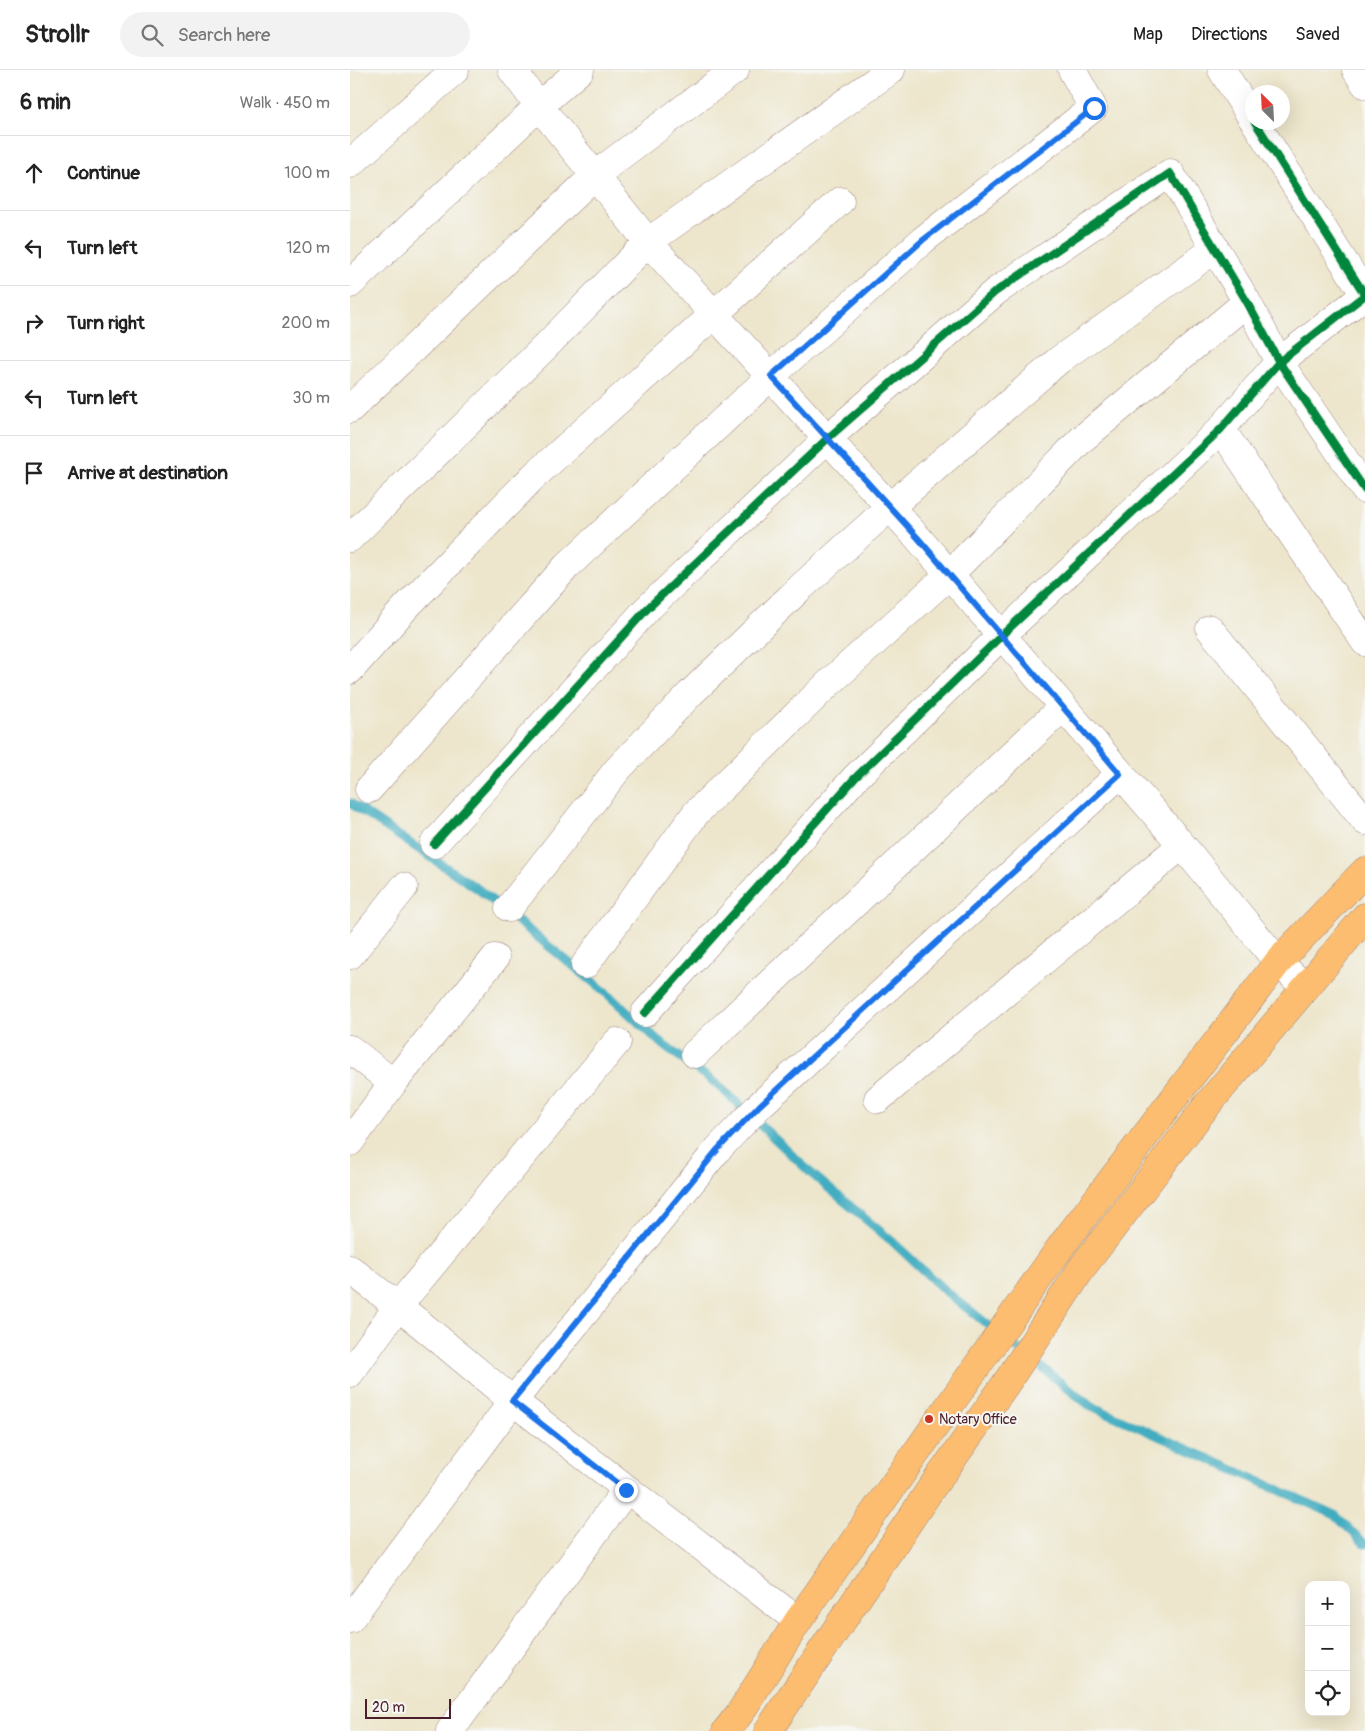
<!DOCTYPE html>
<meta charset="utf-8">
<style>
:root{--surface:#fff;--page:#f2f2f2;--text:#222;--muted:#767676;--line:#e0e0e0}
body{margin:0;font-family:Pangolin,sans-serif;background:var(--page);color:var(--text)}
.controls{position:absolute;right:15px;bottom:15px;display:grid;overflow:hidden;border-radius:10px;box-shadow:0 5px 20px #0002}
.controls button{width:45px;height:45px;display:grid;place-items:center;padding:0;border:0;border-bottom:1px solid var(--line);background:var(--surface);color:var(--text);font:25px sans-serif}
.compass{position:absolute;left:895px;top:15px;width:45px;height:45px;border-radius:50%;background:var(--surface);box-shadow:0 5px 20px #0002;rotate:336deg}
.scale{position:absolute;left:15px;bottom:12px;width:86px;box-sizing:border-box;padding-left:5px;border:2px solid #4a1f2b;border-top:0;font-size:14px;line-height:18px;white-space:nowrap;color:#4a1f2b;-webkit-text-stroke:4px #f6f6f2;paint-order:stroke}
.stop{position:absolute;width:15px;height:15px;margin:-11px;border:4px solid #1a73e8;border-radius:50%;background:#fff}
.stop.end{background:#1a73e8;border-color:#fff;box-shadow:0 1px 5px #0008}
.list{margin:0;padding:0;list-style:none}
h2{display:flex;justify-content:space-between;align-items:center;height:65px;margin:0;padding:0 20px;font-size:21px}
h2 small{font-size:16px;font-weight:400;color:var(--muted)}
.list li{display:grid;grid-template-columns:32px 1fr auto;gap:15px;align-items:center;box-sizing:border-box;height:75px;padding:0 20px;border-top:1px solid var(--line)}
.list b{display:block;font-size:19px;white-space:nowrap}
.list em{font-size:16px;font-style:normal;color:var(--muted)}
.icon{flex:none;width:28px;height:28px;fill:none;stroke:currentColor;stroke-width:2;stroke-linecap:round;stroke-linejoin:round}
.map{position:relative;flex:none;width:1015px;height:1661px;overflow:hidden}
header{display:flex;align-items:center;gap:30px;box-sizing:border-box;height:70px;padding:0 25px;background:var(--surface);border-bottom:1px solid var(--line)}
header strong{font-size:24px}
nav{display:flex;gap:28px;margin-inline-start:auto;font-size:18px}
.search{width:350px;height:45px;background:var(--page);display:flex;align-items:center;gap:12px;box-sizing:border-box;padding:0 18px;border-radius:28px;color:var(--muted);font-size:19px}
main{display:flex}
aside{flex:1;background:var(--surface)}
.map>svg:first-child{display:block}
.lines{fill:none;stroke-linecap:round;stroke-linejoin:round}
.stream{stroke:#42adc1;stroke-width:9}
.minor-casing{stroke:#9c827c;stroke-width:29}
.major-casing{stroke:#9c827c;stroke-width:29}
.minor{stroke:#fff;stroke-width:28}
.major{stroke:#fcbd6f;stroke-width:28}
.cycleway-casing{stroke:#f6f6f2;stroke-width:11}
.cycleway{stroke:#00873e;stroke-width:8}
.route{stroke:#1a73e8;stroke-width:6}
.poi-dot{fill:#c8321e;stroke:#f6f6f2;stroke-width:2}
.labels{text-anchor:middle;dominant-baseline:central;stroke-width:4;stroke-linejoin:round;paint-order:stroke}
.poi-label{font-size:14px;fill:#4a1f2b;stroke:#f6f6f2;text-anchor:start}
</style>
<header>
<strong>Strollr</strong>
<div class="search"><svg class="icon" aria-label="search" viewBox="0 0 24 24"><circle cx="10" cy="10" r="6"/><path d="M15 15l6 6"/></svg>Search here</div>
<nav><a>Map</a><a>Directions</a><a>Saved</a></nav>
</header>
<main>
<aside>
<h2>6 min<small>Walk · 450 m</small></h2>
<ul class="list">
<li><svg class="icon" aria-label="ahead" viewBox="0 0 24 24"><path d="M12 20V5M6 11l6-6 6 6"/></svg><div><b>Continue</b></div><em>100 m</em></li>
<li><svg class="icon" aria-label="left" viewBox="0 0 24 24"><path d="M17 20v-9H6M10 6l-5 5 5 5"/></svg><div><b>Turn left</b></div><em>120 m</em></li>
<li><svg class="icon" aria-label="right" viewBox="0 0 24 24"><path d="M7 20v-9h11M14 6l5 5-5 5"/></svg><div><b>Turn right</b></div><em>200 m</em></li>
<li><svg class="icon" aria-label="left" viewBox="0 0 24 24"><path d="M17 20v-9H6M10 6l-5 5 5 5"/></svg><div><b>Turn left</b></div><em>30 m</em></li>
<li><svg class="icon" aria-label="arrive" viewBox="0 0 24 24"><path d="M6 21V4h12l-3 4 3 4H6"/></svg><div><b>Arrive at destination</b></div></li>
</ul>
</aside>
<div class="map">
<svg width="1015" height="1661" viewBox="0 0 1015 1661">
<rect width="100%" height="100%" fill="#f6f6f2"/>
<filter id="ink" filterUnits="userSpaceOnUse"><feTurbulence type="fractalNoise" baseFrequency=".02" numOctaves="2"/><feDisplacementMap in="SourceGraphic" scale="10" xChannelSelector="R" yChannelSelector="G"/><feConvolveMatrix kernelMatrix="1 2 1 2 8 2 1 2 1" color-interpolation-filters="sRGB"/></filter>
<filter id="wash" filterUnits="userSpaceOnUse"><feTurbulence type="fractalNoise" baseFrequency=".0096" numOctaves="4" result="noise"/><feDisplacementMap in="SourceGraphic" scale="20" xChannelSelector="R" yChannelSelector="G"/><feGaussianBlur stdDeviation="1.12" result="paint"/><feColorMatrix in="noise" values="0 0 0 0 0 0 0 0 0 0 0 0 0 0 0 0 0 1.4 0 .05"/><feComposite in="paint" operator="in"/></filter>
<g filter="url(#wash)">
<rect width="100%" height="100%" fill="#ede6cc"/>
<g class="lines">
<path class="stream" d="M0,733L128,819L253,920L311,973L368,1015L462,1104L544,1173L593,1219L739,1335L985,1445L1015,1474"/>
</g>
</g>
<g filter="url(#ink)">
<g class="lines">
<g class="minor-casing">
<path id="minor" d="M162,0L189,36L298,172L568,468L832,775L928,892L955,917
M872,0L902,48
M1006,0L1015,14
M0,94L105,0
M0,214L189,36L230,0
M0,339L245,105L385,0
M871,359L1015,572
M0,468L193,279L298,172L541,0
M860,559L1015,751
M0,600L56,537L183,407L490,131
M19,719L217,496L421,306L573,170L743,38L722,0
M84,774L297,539L478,368L645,222L820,103L897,232L929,292L1015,420
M159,838L267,700L340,624L450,518L540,437L709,290L865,179
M0,885L54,817
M235,895L346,743L478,614L599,505L732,369L897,232
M295,943L505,708L652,565L871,359L929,292L1015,225L905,52
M0,979L43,1013
M345,984L713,637
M528,1029L832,775
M0,1072L43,1013L145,888
M0,1199L73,1256L163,1331L448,1551
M0,1303L48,1236L267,972
M0,1549L163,1331L368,1079L410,1035L770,704
M100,1661L276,1420"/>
</g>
<g class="major-casing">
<path id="major" d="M376,1661L390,1643L448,1551L712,1175L928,892L1015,801
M418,1661L580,1420L655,1315L734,1195L858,1034L1015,847"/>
</g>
<use href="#minor" class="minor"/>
<use href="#major" class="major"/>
<g class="cycleway-casing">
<path id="cycleway" d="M84,774L297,539L478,368L645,222L820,103L897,232L929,292L1015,420
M295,943L505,708L652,565L871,359L929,292L1015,225L905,52"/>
</g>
<use href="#cycleway" class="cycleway"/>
</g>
</g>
<g class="lines" filter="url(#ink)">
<path class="route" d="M276,1420L162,1331L368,1079L410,1035L770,704L568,468L421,306L573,170L744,38"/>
</g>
<circle class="poi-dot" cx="579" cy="1349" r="5"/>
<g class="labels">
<g class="poi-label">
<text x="589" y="1349">Notary Office</text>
</g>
</g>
</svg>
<div class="controls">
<button>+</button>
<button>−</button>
<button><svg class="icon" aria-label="locate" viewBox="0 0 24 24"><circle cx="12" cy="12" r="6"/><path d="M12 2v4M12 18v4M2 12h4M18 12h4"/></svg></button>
</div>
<svg class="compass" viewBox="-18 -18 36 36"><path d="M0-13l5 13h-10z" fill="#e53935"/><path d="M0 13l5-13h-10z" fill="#767676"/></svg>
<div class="scale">20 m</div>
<div class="stop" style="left:744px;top:38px"></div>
<div class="stop end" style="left:276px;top:1420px"></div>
</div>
</main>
